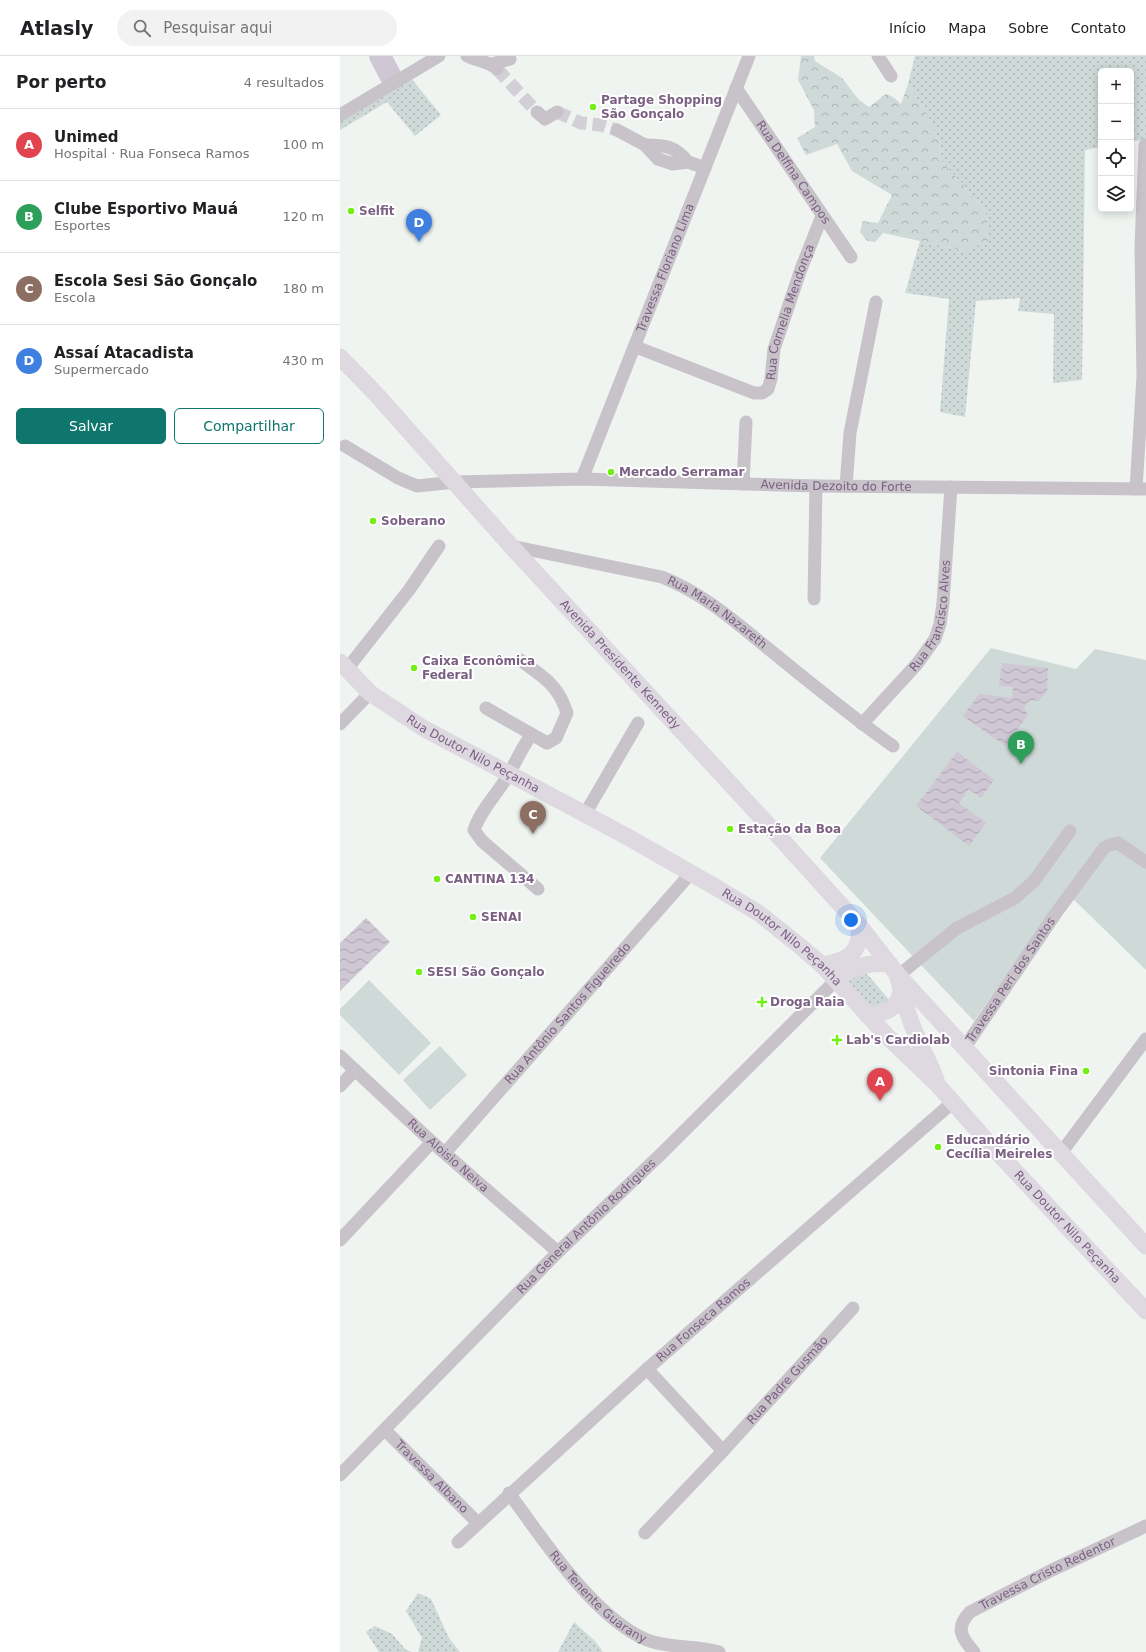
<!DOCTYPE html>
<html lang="pt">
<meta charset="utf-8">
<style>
:root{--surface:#fff;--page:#f2f2f2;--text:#202124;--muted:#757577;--line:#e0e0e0;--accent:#0f766e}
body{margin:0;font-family:"DejaVu Sans",sans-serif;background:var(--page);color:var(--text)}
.controls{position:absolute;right:12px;top:12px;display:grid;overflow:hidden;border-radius:6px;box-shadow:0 2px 10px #0003}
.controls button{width:36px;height:36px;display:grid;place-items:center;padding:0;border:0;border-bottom:1px solid var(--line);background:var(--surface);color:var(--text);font:20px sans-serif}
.you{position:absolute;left:511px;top:864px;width:14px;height:14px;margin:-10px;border:3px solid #fff;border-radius:50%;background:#1a73e8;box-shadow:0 0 0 6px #1a73e833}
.badge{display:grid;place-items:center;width:26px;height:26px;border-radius:50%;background:var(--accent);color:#fff;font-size:13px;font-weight:700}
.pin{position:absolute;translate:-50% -33px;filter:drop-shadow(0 1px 2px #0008)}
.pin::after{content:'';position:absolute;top:21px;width:14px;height:12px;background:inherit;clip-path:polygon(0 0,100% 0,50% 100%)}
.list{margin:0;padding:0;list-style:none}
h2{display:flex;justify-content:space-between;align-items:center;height:52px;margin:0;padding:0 16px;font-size:17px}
h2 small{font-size:13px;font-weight:400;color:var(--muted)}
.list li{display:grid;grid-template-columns:26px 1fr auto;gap:12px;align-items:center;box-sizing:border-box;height:72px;padding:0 16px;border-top:1px solid var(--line)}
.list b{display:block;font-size:15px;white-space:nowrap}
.list p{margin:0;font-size:13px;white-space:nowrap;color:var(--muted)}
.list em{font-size:13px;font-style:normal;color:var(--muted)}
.actions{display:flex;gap:8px;padding:12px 16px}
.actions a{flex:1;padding:9px 0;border:1px solid var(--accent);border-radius:6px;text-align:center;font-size:14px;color:var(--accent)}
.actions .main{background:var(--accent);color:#fff}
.icon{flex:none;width:22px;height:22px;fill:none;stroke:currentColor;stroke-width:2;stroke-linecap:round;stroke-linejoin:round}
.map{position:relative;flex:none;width:806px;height:1596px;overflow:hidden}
header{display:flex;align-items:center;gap:24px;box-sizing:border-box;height:56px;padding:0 20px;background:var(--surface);border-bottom:1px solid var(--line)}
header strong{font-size:19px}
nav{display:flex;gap:22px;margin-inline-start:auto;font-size:14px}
.search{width:280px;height:36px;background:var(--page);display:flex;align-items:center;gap:10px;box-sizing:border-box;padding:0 14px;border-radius:22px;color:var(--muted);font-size:15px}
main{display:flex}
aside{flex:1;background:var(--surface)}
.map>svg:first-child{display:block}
.grass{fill:url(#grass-dots)}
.forest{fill:url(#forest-crowns)}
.garden{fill:#ced9d8}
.water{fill:url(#water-waves)}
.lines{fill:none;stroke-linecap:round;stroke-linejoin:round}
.river{stroke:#cfc7d4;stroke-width:22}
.minor-tunnel{stroke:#d2cfd6;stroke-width:13;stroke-dasharray:13 6;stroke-linecap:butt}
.minor{stroke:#c8c2c9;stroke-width:13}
.major{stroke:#ded8e1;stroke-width:17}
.poi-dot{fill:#72ef14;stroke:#fff;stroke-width:1.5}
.labels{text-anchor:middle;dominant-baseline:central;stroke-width:4;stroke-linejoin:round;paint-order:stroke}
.poi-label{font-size:12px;font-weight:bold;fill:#7b6083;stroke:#fff;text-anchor:start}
.street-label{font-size:12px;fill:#7b6083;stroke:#fff}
</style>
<header>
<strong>Atlasly</strong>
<div class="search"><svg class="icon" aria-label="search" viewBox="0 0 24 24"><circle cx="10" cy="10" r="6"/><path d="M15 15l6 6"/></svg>Pesquisar aqui</div>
<nav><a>Início</a><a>Mapa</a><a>Sobre</a><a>Contato</a></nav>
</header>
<main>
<aside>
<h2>Por perto<small>4 resultados</small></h2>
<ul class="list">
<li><span class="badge" style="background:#e0444e">A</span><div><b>Unimed</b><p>Hospital · Rua Fonseca Ramos</p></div><em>100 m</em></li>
<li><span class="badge" style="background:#2e9e5b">B</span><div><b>Clube Esportivo Mauá</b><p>Esportes</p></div><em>120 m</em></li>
<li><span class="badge" style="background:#8d6e63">C</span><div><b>Escola Sesi São Gonçalo</b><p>Escola</p></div><em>180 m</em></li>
<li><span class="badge" style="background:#3f7fe0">D</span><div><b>Assaí Atacadista</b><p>Supermercado</p></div><em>430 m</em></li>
</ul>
<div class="actions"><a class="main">Salvar</a><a>Compartilhar</a></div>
</aside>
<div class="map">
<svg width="806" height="1596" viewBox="0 0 806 1596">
<defs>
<pattern id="grass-dots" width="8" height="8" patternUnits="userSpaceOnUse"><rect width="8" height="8" fill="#ced9d8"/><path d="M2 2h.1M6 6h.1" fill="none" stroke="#acb3b5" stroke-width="1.8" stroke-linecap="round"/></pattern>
<pattern id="forest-crowns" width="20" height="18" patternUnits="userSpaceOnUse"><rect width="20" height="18" fill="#ced9d8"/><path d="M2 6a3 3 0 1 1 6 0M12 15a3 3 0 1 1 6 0" fill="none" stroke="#acb3b5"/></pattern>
<pattern id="water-waves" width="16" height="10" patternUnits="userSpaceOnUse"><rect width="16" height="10" fill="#cfc7d4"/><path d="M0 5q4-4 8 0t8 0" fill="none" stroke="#ada5b1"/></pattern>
</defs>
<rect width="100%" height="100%" fill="#eff4f1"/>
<path class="grass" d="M575,0H806V84L791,85V15H761V91L745,94L742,324L713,327L714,258L678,255L680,242L636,245L625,361L600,356L609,243L565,237L580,185L626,195L646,156L621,126L601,105L600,88L589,62L568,28Z
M70,21L101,59L75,80L47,46L0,74V65Z
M517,914L527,918L551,946L531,951L509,930L507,920Z
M78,1537L91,1543L109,1582L120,1596H78L82,1582L66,1555Z
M234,1566L255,1585L263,1596H218Z
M35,1570L52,1578L66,1594L72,1596H39L26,1576Z"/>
<path class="forest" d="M461,0H474L475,5L502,22L519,44L529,51L546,38L553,41L561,48L568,28L589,62L600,88L601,105L621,126L646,156L648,185L626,195L543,177L535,186L527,185L520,176L523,165L538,167L552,139L512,115L497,88L466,99L457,82L475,71L474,54L458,24Z"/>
<path class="garden" d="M651,592L736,613L755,593L806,604V914L725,835L634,965L480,802Z
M29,924L91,987L59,1019L0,959V953Z
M100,990L127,1019L90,1054L63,1024Z"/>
<path class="water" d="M662,607L708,612L707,635L699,645L690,644L684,651L688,659L665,690L623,660L639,638L672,642L673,631L659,630Z
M617,696L654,724L641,742L629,733L619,747L646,767L629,790L576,750Z
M26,862L50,886L0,935V887Z"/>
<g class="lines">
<path class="river" d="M40,0L50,19"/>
<path class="minor-tunnel" d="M157,13L197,56
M217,56L241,67L260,69L277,74"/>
<g class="minor">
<path d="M127,0C137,5 149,5 157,13"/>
<path d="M538,0L551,20"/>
<path d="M152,8L170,3"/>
<path id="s1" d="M396,32L511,201"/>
<path d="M197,56L205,63L217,56"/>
<path d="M0,59L99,0"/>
<path d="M277,74L305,89L318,103L333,108L348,106L365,112"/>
<path d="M305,89C325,89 335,90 348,106"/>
<path id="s2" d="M296,291L414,337H422L428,333L431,323L434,293L461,213L482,160"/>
<path id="s3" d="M5,390L58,422L77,430L115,426L242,423L476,430L806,433"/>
<path id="s4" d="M242,423L409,0"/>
<path d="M403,428L406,366"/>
<path d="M506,430L510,377L536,246"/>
<path d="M796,433L803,321L801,191L805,89"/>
<path id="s5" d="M171,490L322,521C362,537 392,563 425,590C467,624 509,659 553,690"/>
<path d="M474,543L476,430"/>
<path d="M7,613L69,534L99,490"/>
<path d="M146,652L207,687L216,682L227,657C218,628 203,621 180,604"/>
<path d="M0,668L30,637"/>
<path id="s6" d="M522,668L577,608L595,583L600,568L603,547L611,431"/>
<path d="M191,679C182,692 176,705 169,718C158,737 141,753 134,774L142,785L198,833"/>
<path d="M245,758L298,667"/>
<path d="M559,919L617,872L675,842L694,825L730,775"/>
<path id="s7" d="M625,991L716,857L764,792L769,789L778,787L806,806"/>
<path id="s8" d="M0,1000L92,1086L218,1196"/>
<path d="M0,1030L15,1014"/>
<path id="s9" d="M105,1097L351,817"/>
<path d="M721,1097L806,983"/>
<path d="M0,1184L92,1086"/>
<path d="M307,1313L383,1395"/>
<path id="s10" d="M45,1374L138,1467"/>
<path id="s11" d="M0,1419L218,1196L319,1100L496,924"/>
<path id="s12" d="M169,1437C202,1482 254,1562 307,1584C330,1593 357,1589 379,1596"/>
<path id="s13" d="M305,1477L383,1395L513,1252"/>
<path id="s14" d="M118,1486L307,1313L613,1046"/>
<path id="s15" d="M634,1596C621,1581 615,1572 630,1556L712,1514L806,1470"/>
</g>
<g class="major">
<path id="s16" d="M0,301L36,338L171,490L442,784L519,869L557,918L806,1190"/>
<path id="s17" d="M0,606L30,637L83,672L286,780L377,832L420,858L461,891L482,909L548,981L597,1028L646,1084L806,1255"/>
<path d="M482,909C508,905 522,897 519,869"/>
<path d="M557,918C562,940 568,960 577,981C583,996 591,1009 596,1024"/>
<path d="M496,924C513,910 529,906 550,908"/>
<path d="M527,959C544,957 557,955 561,936"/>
</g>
</g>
<g class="poi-dot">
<circle cx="253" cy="51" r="4"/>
<circle cx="11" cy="155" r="4"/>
<circle cx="271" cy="416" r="4"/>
<circle cx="33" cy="465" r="4"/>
<circle cx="74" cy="612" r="4"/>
<circle cx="390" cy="773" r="4"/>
<circle cx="97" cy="823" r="4"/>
<circle cx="133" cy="861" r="4"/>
<circle cx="79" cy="916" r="4"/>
<path d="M420 940h4v4h4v4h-4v4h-4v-4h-4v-4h4z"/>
<path d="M495 978h4v4h4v4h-4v4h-4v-4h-4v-4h4z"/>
<circle cx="746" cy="1015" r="4"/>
<circle cx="598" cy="1091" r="4"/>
</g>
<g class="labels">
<g class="poi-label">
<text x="261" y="44">Partage Shopping<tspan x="261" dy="14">São Gonçalo</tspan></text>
<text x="19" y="155">Selfit</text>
<text x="279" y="416">Mercado Serramar</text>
<text x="41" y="465">Soberano</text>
<text x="82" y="605">Caixa Econômica<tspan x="82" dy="14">Federal</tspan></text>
<text x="398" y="773">Estação da Boa</text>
<text x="105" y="823">CANTINA 134</text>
<text x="141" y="861">SENAI</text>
<text x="87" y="916">SESI São Gonçalo</text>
<text x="430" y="946">Droga Raia</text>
<text x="506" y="984">Lab's Cardiolab</text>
<text x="738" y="1015" text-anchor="end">Sintonia Fina</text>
<text x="606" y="1084">Educandário<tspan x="606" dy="14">Cecília Meireles</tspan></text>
</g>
<g class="street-label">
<text stroke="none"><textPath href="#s1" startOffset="102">Rua Delfina Campos</textPath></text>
<text stroke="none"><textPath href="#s4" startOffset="227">Travessa Floriano Lima</textPath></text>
<text stroke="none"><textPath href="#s2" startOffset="222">Rua Cornelia Mendonça</textPath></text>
<text stroke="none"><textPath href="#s3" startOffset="502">Avenida Dezoito do Forte</textPath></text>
<text stroke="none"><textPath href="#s5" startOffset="220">Rua Maria Nazareth</textPath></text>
<text stroke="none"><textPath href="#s6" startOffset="133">Rua Francisco Alves</textPath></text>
<text stroke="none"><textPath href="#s16" startOffset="416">Avenida Presidente Kennedy</textPath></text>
<text stroke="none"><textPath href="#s17" startOffset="163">Rua Doutor Nilo Peçanha</textPath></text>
<text stroke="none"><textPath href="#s17" startOffset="523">Rua Doutor Nilo Peçanha</textPath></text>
<text stroke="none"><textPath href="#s7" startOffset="81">Travessa Peri dos Santos</textPath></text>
<text stroke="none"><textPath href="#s9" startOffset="186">Rua Antônio Santos Figueiredo</textPath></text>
<text stroke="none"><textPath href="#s8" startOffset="147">Rua Aloisio Neiva</textPath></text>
<text stroke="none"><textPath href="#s11" startOffset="350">Rua General Antônio Rodrigues</textPath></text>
<text stroke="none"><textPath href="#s17" startOffset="931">Rua Doutor Nilo Peçanha</textPath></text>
<text stroke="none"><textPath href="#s14" startOffset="331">Rua Fonseca Ramos</textPath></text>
<text stroke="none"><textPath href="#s13" startOffset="209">Rua Padre Gusmão</textPath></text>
<text stroke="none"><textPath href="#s10" startOffset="66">Travessa Albano</textPath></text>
<text stroke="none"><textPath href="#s15" startOffset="133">Travessa Cristo Redentor</textPath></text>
<text stroke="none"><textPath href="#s12" startOffset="138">Rua Tenente Guarany</textPath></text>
</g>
</g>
</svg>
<div class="controls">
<button>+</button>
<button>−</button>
<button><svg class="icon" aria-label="locate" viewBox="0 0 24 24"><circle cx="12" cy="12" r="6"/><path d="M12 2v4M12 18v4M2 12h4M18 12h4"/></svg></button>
<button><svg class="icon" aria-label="layers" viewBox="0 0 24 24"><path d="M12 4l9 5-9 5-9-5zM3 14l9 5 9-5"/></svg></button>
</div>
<div class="you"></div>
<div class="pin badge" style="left:540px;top:1045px;background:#e0444e">A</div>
<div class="pin badge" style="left:681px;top:708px;background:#2e9e5b">B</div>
<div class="pin badge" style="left:193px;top:778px;background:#8d6e63">C</div>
<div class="pin badge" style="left:79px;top:186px;background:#3f7fe0">D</div>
</div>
</main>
